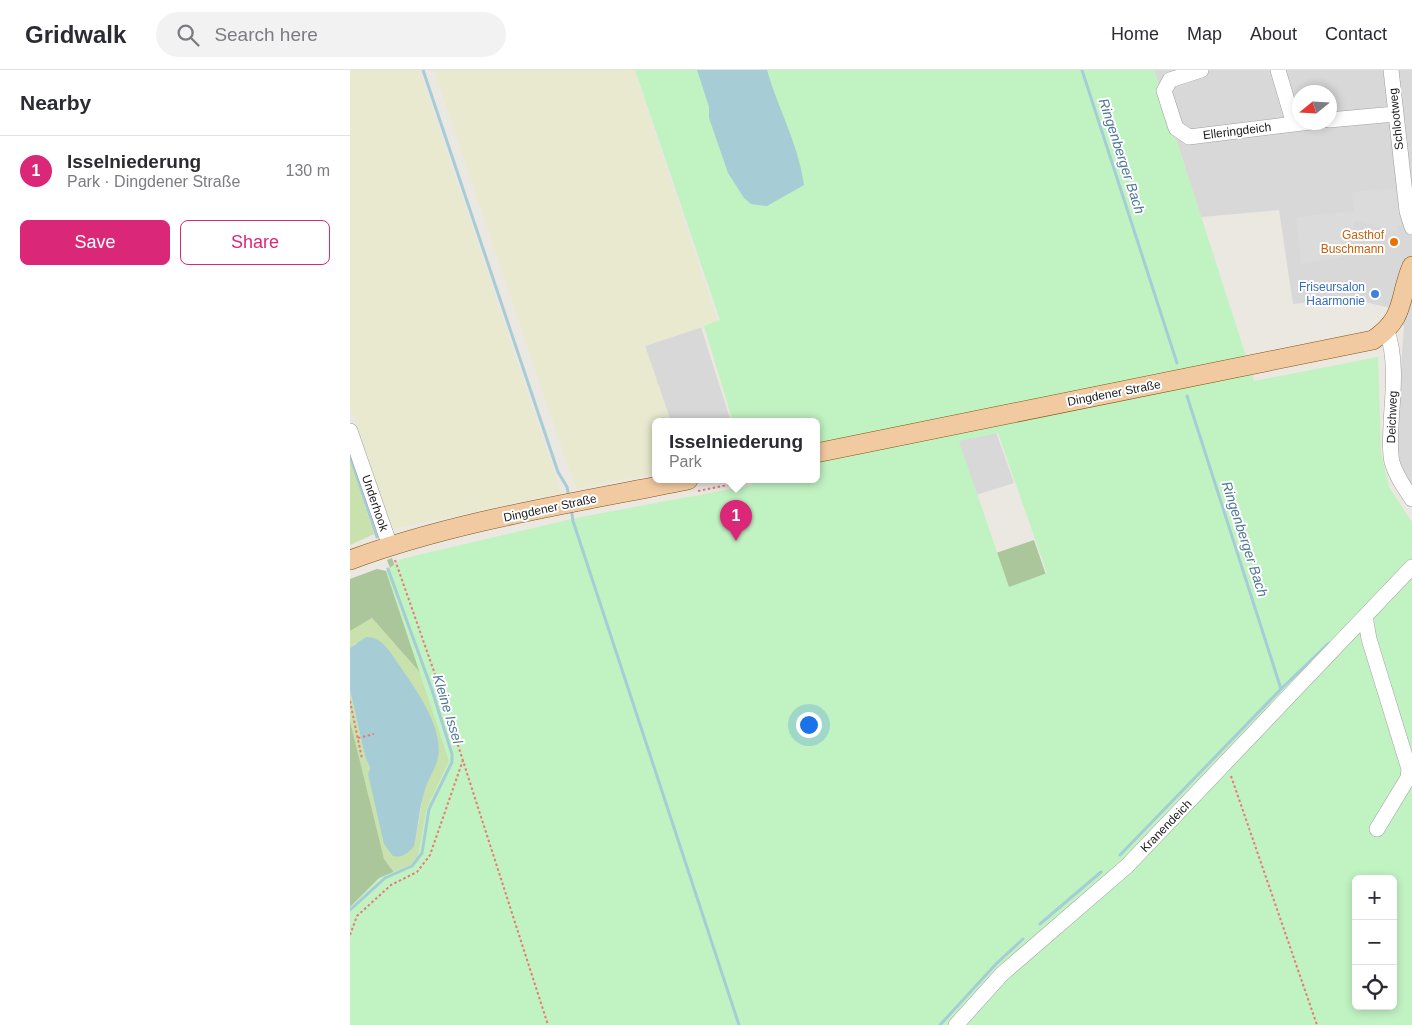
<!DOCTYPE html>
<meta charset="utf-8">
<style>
:root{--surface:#fff;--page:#f2f2f3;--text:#2b2b33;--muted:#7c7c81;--line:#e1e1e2;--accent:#db2777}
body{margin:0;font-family:Helvetica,sans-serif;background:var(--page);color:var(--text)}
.controls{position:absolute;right:15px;bottom:15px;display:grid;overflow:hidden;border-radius:8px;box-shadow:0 2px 8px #0003}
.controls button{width:45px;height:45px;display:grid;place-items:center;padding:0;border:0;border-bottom:1px solid var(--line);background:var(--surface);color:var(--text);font:25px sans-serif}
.compass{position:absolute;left:942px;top:15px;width:45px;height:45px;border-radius:50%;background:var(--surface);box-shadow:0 2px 8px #0003;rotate:252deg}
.you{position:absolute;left:458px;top:654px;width:18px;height:18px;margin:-12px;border:4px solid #fff;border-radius:50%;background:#1a73e8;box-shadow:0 0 0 8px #1a73e833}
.badge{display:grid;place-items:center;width:32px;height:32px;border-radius:50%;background:var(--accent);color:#fff;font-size:16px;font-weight:700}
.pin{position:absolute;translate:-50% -41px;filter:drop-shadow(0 1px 2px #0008)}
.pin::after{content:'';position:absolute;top:26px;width:18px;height:15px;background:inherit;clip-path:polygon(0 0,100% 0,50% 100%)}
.popup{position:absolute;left:302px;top:348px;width:168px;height:65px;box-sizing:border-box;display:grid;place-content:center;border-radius:8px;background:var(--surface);filter:drop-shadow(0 1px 4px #0005);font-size:16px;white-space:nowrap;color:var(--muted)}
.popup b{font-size:19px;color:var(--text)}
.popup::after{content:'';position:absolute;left:50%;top:100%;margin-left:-10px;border:10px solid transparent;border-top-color:var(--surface)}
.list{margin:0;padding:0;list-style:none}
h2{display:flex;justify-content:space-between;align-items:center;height:65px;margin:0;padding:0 20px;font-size:21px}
h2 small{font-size:16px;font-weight:400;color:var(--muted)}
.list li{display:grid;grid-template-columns:32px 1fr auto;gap:15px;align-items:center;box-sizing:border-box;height:70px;padding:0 20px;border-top:1px solid var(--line)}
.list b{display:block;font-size:19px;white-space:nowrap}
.list p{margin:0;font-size:16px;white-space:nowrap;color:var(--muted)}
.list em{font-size:16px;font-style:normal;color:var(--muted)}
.actions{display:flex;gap:10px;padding:15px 20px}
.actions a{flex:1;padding:11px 0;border:1px solid var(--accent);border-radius:8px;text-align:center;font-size:18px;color:var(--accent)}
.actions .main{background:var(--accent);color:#fff}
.icon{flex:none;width:28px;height:28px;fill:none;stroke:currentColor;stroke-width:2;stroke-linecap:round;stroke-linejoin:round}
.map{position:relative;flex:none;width:1062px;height:955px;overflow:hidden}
header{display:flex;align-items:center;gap:30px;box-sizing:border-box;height:70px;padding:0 25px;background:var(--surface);border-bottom:1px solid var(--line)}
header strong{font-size:24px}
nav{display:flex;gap:28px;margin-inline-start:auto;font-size:18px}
.search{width:350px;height:45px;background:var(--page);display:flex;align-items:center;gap:12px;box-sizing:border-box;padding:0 18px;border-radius:28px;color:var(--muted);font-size:19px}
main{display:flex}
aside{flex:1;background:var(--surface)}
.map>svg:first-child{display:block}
.residential{fill:#d9d8d8;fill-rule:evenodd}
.farmland{fill:#e8e9ce}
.grass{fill:#c9e1ac}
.forest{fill:#aac69a}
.park{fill:#c1f2c2;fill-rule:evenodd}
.parking{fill:#dbdbdb}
.water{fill:#a6cdd5}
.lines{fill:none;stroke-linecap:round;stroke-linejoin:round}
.stream{stroke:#a6cdd5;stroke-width:3}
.minor-casing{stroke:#9f9f9f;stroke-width:16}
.major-casing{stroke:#82560f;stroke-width:20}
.path{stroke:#ea7974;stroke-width:2;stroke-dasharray:2.5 2.5;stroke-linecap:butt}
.minor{stroke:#fff;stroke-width:15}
.major{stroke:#f1caa1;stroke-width:19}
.food-dot{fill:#e8710a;stroke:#fff;stroke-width:2}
.shop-dot{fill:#3f7fe0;stroke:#fff;stroke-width:2}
.labels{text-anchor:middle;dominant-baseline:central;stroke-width:4;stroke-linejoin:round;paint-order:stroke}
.street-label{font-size:12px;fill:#1b1b1b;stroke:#fff}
.food-label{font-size:12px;fill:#c56008;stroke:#fff;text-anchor:end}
.shop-label{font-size:12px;fill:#366cbe;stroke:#fff;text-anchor:end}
.water-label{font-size:14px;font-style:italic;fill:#4f7898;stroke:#fff}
</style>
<header>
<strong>Gridwalk</strong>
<div class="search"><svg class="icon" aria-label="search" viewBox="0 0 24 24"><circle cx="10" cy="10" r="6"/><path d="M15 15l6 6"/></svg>Search here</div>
<nav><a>Home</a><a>Map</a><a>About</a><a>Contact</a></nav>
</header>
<main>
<aside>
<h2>Nearby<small></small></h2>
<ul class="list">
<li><span class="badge">1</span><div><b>Isselniederung</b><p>Park · Dingdener Straße</p></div><em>130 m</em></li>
</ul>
<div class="actions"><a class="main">Save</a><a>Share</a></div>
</aside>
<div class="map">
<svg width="1062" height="955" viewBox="0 0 1062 955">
<rect width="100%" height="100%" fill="#ebe7e1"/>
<path class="residential" d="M804,0H1062V417L1050,399L1046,369L1054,256L1040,238L999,228L943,234L929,140L851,147ZM949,22H979V52H949Z
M351,257L381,352H321L295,276Z
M646,362L664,413L626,425L608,370Z"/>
<path class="farmland" d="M0,0H69L211,423L42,459L0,336Z
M84,0H284L368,252L295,276L321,352H306V403L226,419Z"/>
<path class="grass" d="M0,390L24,464L0,475Z
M22,548L73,606L105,685L74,783L47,806L34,789L29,772L0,651V620L15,686L20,698L18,704L66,767L74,720L88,687L6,573L0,578V561Z"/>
<path class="forest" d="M684,470L718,569L680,582L646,483Z
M42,488L83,603L104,669L108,690L76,785L65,799L38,812L3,844L0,854V651L34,789L46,805C85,791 70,770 81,739C87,722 98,706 105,690L77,600L74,607L22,548L0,561V509L27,499L36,501L40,498L37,490Z"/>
<path class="park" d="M285,0H804L904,311L1028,287L1031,383L1039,417L1062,452V955H0V837L29,808L60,795L68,785L77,737L99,691L36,501L51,489L226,448L402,415L401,410H466V352H383L354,256L370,250ZM648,363L697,503L659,517L609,371ZM1006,809H1043V936H1006Z"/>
<path class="parking" d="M1047,118L1051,155H1047V162L1005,151L993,187L951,194L946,147L1004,141L1002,122Z"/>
<path class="water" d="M347,0H417C428,38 449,76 454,115L417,136L401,134L394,128L378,103L359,48V37Z
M16,567C33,567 40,582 49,595C65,618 94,657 88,688C85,700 77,711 74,723C69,740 68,759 64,776C58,783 53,788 43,786L34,774L18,704L20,698L15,686L0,620V578Z"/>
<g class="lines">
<path class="stream" d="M73,0L208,402L217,417L219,427
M732,0L827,293
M837,326L931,619
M0,386L27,467
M221,438L223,451L389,955
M770,785L931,619L979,573
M0,840L35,808L62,796L72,783L79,739L102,692V684L82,620L38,499
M690,854L751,802
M590,955L646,894L673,869"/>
<g class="minor-casing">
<path id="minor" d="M851,0L820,10L814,21L826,58L839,67L960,52
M928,0L944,54
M1041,0L1057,141L1062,157
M979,50L1045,44
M1037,261C1047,290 1043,323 1041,353C1041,365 1039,379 1042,392C1046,406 1054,417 1062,429
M0,361L40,476
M1015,546L1019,569L1059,699L1058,708L1027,759
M606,955L652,904L777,796L1062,497"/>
</g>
<g class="major-casing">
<path id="major" d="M466,383L1023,270C1057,247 1048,228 1062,196
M0,490C108,450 225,433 338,410"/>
</g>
<path class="path" d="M348,421L403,410
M45,490L87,610L198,955
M0,631L12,689
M8,668L24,664
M881,706L967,955
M0,865L7,846L41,815L67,802L80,785L113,690"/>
<use href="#minor" class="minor"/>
<use href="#major" class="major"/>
</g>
<circle class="food-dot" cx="1044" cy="172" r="5"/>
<circle class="shop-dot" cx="1025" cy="224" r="5"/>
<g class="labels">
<g class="street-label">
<text transform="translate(1046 49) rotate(-96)">Schlootweg</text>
<text transform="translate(887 61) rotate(-7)">Elleringdeich</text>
<text transform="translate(764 323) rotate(-11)">Dingdener Straße</text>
<text transform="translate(1042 347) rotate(-88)">Deichweg</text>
<text transform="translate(25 433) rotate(71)">Underhook</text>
<text transform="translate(200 438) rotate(-12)">Dingdener Straße</text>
<text transform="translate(816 756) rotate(-46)">Kranendeich</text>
</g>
<g class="food-label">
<text x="1034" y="165">Gasthof<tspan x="1034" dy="14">Buschmann</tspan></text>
</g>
<g class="shop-label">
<text x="1015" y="217">Friseursalon<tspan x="1015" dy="14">Haarmonie</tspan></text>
</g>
<g class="water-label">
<text transform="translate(772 86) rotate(72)">Ringenberger Bach</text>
<text transform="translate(895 469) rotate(72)">Ringenberger Bach</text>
<text transform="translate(98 639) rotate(73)">Kleine Issel</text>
</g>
</g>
</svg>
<div class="controls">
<button>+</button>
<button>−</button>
<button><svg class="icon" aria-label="locate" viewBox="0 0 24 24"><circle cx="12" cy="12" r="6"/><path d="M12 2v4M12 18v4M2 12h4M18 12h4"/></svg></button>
</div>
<svg class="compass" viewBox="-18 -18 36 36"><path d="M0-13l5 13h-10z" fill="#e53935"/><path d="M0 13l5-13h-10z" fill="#7c7c81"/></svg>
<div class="you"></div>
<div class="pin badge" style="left:386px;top:471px">1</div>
<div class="popup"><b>Isselniederung</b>Park</div>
</div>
</main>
